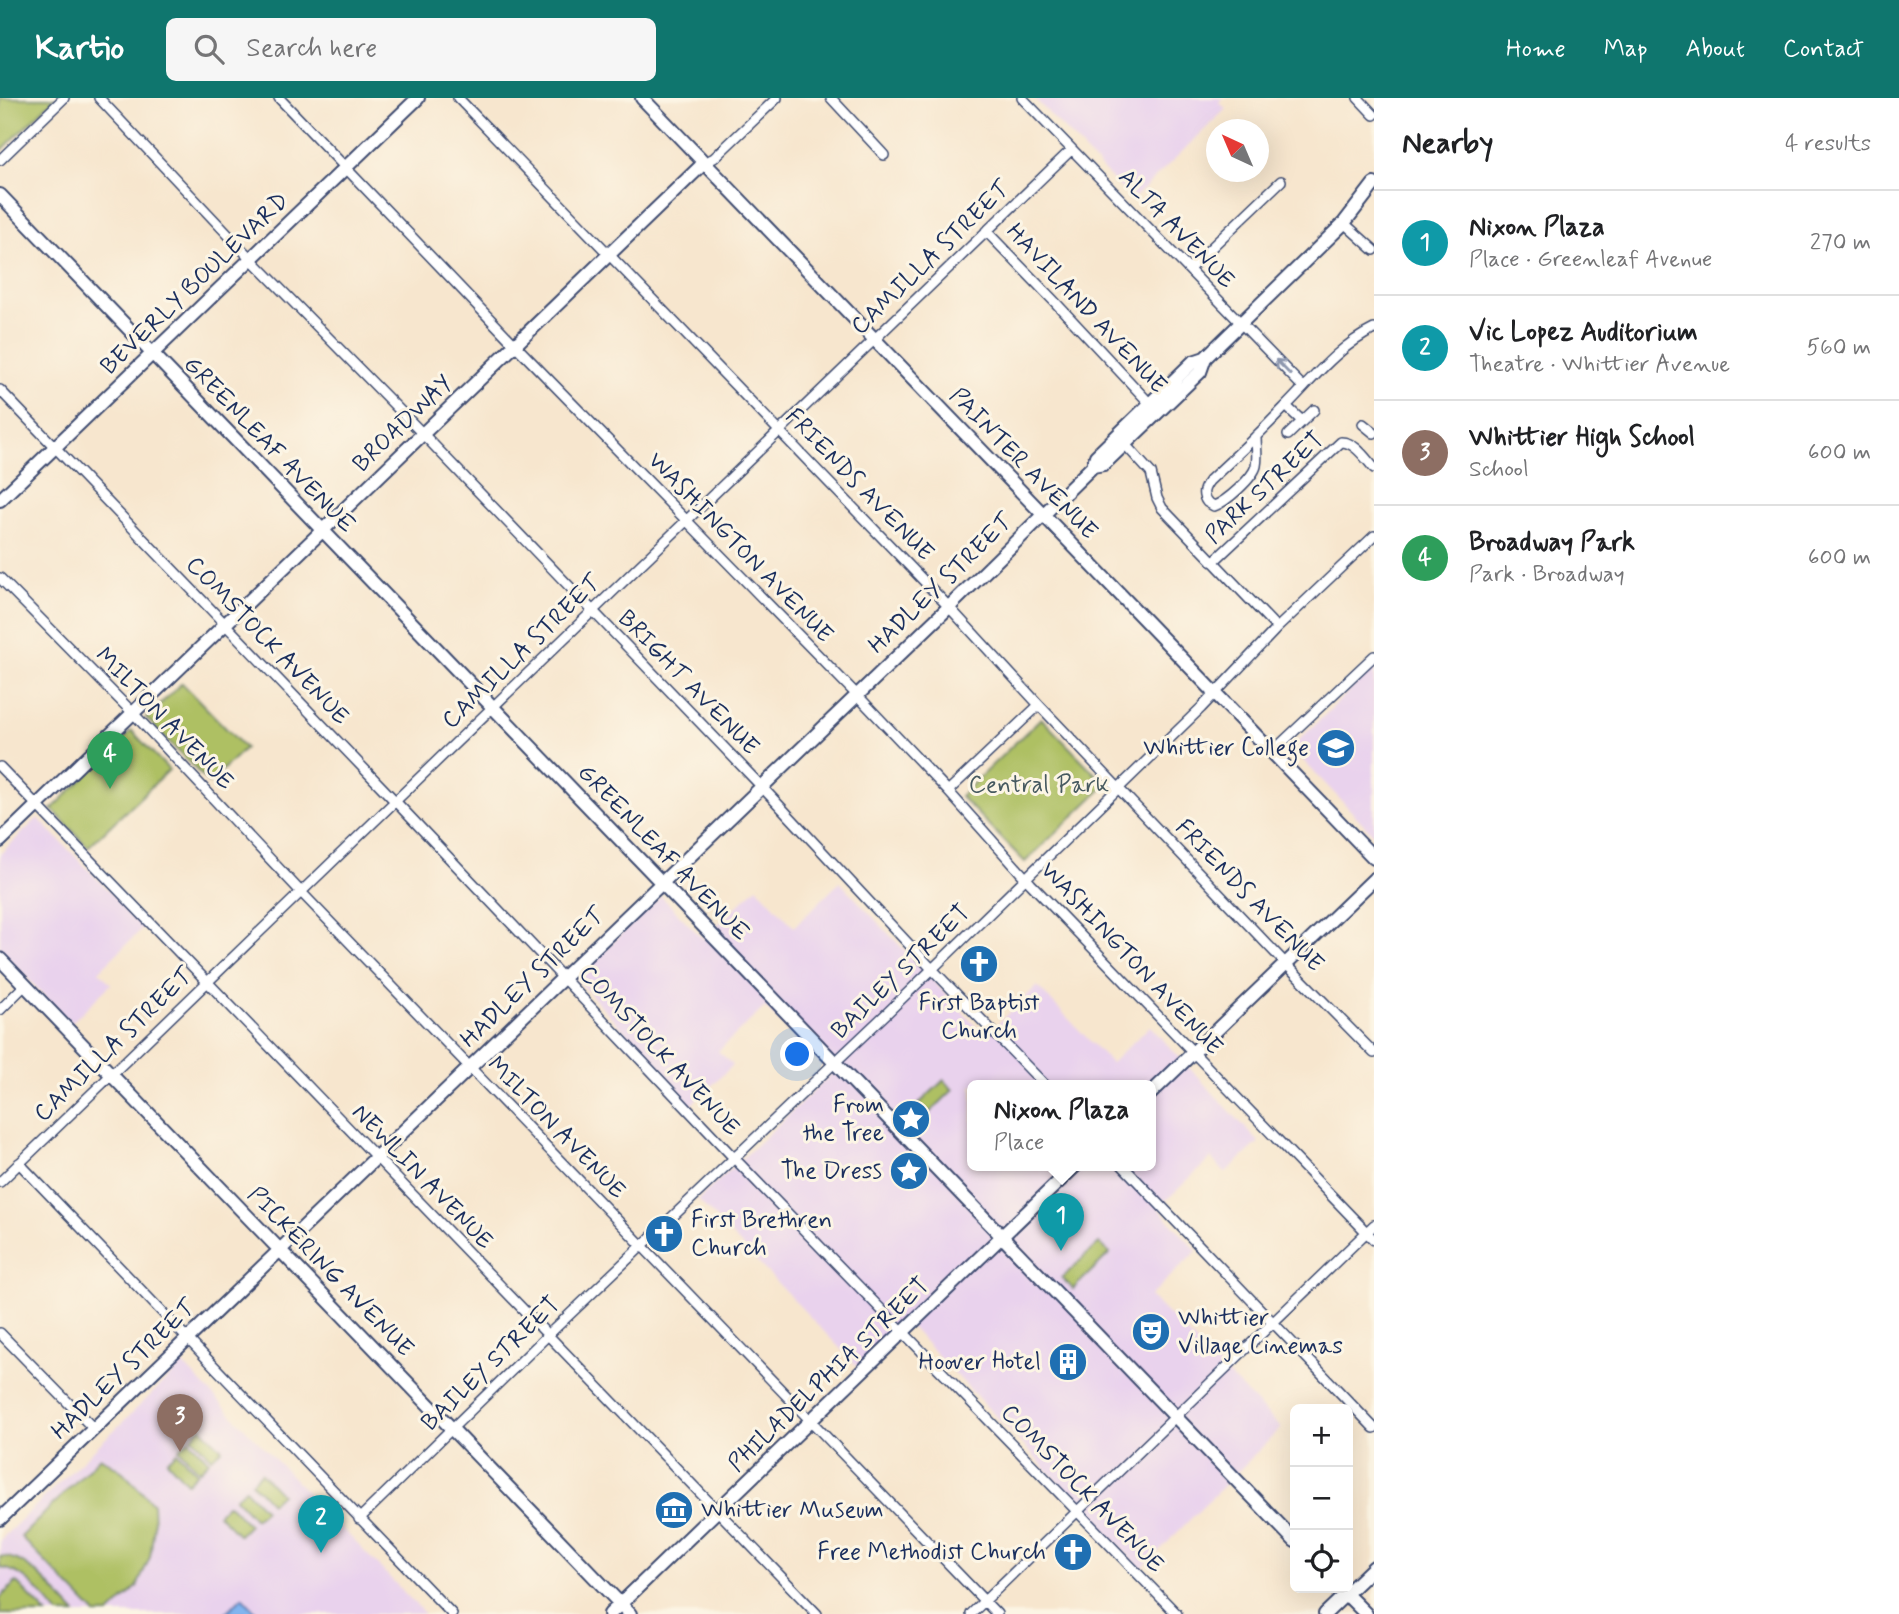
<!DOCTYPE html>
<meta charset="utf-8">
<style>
:root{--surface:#fff;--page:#f6f6f6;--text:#202124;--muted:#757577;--line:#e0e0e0;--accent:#0f766e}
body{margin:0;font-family:Mynerve,sans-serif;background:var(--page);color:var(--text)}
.controls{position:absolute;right:21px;bottom:21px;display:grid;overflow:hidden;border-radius:10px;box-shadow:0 7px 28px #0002}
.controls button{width:63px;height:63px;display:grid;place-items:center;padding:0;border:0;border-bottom:2px solid var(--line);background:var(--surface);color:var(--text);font:35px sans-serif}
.compass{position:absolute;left:1206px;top:21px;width:63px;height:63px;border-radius:50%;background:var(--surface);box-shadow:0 7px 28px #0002;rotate:316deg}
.you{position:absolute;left:798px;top:957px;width:24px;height:24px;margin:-18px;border:5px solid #fff;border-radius:50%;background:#1a73e8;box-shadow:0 0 0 10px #1a73e833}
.badge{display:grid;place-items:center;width:46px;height:46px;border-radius:50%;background:var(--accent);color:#fff;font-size:23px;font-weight:700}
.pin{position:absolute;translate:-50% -58px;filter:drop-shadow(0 2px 4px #0008)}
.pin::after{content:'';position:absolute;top:37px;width:24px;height:21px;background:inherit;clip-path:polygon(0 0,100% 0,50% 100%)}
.popup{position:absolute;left:967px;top:982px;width:189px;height:91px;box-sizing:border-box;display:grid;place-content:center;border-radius:10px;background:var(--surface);filter:drop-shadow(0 2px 5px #0005);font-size:23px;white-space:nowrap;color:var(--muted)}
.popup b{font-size:26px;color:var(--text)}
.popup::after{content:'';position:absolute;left:50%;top:100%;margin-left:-14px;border:14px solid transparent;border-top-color:var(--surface)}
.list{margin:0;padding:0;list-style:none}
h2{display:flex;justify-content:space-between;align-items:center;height:91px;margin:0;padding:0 28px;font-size:30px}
h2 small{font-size:23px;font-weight:400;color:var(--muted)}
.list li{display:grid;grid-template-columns:46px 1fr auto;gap:21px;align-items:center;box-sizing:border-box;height:105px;padding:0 28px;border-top:2px solid var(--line)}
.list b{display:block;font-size:26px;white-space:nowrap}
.list p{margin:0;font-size:23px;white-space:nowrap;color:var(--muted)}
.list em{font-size:23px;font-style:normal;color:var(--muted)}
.icon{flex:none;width:38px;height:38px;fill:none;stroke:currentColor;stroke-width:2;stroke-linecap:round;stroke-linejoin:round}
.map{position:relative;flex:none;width:1374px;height:1516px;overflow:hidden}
header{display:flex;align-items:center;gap:42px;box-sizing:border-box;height:98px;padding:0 35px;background:var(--accent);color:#fff}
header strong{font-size:33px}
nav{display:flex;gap:38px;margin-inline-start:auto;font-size:24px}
.search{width:490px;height:63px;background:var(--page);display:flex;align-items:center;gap:18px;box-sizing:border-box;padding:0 24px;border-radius:10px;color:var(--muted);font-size:26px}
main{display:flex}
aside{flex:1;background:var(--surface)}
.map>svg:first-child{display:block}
.built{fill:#e9d2ed;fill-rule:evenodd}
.green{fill:#aec064;stroke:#647861;stroke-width:2}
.water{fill:#82b5ef;stroke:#4e72a6;stroke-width:2}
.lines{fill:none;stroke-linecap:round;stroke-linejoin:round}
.street-casing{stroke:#3c4a6f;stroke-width:12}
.secondary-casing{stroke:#3c4a6f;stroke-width:16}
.street{stroke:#fff;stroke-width:9}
.secondary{stroke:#fff;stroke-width:12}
.oneway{stroke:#8d97ae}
.labels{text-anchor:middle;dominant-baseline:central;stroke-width:6;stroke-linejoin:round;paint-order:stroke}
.street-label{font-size:24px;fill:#1b2f5e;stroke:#fcf5e5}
.poi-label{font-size:24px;fill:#1b2f5e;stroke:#fcf5e5;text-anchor:end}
.park-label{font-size:24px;fill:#475a60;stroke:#fcf5e5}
</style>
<header>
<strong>Kartio</strong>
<div class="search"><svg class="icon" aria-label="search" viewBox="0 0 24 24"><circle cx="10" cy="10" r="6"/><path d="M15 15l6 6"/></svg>Search here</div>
<nav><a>Home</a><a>Map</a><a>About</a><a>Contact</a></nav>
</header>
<main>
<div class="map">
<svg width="1374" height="1516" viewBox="0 0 1374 1516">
<rect width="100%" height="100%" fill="#fcf5e5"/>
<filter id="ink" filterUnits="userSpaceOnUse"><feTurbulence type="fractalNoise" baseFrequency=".0143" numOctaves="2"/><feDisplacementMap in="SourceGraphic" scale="14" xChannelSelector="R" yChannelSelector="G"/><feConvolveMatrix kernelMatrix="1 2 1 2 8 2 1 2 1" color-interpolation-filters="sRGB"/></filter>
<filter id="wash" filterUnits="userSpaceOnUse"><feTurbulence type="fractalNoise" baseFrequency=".00686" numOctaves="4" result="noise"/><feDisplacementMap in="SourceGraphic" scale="28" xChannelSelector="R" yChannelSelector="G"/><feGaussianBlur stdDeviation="1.57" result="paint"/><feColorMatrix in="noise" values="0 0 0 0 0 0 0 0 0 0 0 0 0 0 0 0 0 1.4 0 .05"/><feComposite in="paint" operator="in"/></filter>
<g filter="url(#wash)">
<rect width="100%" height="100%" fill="#f7e6ce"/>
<path class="built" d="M1034,0H1223L1219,4L1226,11L1132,102Z
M1374,569V737L1297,656V644Z
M38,720L144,829L99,873L111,886L71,925L0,852V756Z
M840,784L985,938L1037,888L1111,965L1150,928L1259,1044L1225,1075L1211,1060L1158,1110L1197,1153L1150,1198L1281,1330L1141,1471L905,1223L857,1268L698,1102L832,976L765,909L718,953L733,967L691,1007L576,880L661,798L703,841L757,789L794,829ZM972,987H1150V1067H972Z
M183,1266L425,1516H0V1442Z"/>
<path class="green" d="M0,0H55L0,54Z
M182,585L245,650L209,685L146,620Z
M1041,620L1106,687L1025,764L960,698Z
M132,633L169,672L88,749L52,711Z
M944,982L953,992L916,1028L906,1018Z
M1099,1145L1110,1155L1073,1191L1062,1180Z
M201,1330L222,1351L212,1360L192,1339Z
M189,1342L209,1363L199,1373L179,1351Z
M177,1354L197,1375L187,1385L167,1363Z
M100,1359L123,1374L153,1406L154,1428L150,1459L137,1489L109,1516H96L21,1439Z
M261,1375L281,1396L271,1405L251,1384Z
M245,1391L265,1412L255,1421L235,1400Z
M228,1406L249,1427L239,1437L218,1416Z
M0,1458C31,1459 55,1495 76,1516H59C43,1499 25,1471 0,1470Z
M16,1484L47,1516H0V1500Z"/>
<path class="water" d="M242,1499L258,1516H225Z"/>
</g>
<g filter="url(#ink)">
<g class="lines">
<g class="street-casing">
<path id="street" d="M99,0L251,161L423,336L762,689L932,871L1045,987
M279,0L515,247L857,597L948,693L1031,786L1374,1142
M458,0L949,509L1039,607L1286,866L1374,955
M831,0L884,57
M1022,0L1303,289
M1358,0L1374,17
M0,62L64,0
M704,65L714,60L777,0
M1344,125L1374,152
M986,133L1053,202L1154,310
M1189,171L1281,83
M0,292L395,703L734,1060L1177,1516
M1286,308L1302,323
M1363,326L1374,335
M1288,337L1314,312
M1256,338C1256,348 1258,359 1256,368C1253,380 1226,404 1214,408L1207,404C1201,396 1204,390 1209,383C1235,359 1260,335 1284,310C1312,282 1337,249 1374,231
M1121,342L1151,375L1157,400L1162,410L1277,530
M1213,464L1341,344C1355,344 1365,360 1374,370
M0,480L133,615L301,794L997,1516
M1272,654L1374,558
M0,669L817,1516
M948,693L1039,607
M0,912L25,887
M19,1065L452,1516
M1122,1067L1374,1330
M0,1084L1071,52
M0,1235L93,1330
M359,1421L548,1237L887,915L1201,610L1277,530L1374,438
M971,1516L1374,1127"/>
</g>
<g class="secondary-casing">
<path id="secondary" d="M642,0L1374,760
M0,97L1295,1443
M1093,368L1104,366L1200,274L1205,260
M0,402L418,0
M0,743L704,65
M0,861L630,1516
M1150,996L1374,781
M0,1421L949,509L1093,368L1096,358L1193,264L1205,260L1344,125L1374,86
M1341,1491L1366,1516
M610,1516L1076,1067
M1325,1516L1374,1469"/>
</g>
<use href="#street" class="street"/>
<use href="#secondary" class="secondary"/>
</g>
<defs><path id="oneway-shaft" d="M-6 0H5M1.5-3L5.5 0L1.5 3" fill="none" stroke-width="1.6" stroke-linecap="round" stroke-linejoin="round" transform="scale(1.75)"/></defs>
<use class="oneway" href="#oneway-shaft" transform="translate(1283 269) rotate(-134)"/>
</g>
<defs>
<g id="university-disc" transform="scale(2.0125)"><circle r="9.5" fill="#1f6fb2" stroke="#fcf5e5"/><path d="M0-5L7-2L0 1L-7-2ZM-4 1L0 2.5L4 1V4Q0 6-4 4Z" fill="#fff"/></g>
<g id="church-disc" transform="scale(2.0125)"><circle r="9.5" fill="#1f6fb2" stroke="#fcf5e5"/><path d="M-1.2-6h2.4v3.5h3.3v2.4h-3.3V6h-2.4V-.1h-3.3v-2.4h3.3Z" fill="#fff"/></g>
<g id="sight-disc" transform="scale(2.0125)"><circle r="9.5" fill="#1f6fb2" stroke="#fcf5e5"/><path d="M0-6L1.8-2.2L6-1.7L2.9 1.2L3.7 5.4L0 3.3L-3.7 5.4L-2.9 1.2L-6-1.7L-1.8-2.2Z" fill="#fff"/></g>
<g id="theatre-disc" transform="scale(2.0125)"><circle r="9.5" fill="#1f6fb2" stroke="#fcf5e5"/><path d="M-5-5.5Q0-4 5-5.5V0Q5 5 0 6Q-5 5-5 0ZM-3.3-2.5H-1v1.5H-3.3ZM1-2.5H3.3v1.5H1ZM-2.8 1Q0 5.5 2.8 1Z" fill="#fff"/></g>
<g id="building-disc" transform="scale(2.0125)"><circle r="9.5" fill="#1f6fb2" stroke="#fcf5e5"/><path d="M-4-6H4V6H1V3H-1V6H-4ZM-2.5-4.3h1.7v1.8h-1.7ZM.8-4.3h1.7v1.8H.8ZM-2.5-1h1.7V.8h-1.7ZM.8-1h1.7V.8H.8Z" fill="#fff"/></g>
<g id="museum-disc" transform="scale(2.0125)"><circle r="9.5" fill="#1f6fb2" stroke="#fcf5e5"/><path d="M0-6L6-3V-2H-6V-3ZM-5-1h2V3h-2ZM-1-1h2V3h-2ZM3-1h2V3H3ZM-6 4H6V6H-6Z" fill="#fff"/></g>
</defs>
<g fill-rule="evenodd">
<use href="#university-disc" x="1336" y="650"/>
<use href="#church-disc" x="979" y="866"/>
<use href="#sight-disc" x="911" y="1021"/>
<use href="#sight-disc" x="909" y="1073"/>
<use href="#church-disc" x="664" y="1136"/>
<use href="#theatre-disc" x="1151" y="1234"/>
<use href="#building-disc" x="1068" y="1264"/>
<use href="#museum-disc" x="674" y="1412"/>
<use href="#church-disc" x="1073" y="1454"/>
</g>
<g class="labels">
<g class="street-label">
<text transform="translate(1176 131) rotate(46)">ALTA AVENUE</text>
<text transform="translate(931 160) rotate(-44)">CAMILLA STREET</text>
<text transform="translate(195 186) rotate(-44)">BEVERLY BOULEVARD</text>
<text transform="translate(1086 211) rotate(47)">HAVILAND AVENUE</text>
<text transform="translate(403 326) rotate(-44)">BROADWAY</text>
<text transform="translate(269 347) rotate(46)">GREENLEAF AVENUE</text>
<text transform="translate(1023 366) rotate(46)">PAINTER AVENUE</text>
<text transform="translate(859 387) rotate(46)">FRIENDS AVENUE</text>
<text transform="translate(1265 390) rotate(-43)">PARK STREET</text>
<text transform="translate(740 450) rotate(46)">WASHINGTON AVENUE</text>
<text transform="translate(941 486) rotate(-44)">HADLEY STREET</text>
<text transform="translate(267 543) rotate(46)">COMSTOCK AVENUE</text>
<text transform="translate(522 554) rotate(-44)">CAMILLA STREET</text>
<text transform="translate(688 585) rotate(46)">BRIGHT AVENUE</text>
<text transform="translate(164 621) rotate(46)">MILTON AVENUE</text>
<text transform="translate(663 755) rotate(46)">GREENLEAF AVENUE</text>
<text transform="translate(1249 798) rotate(46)">FRIENDS AVENUE</text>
<text transform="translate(1131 861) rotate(47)">WASHINGTON AVENUE</text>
<text transform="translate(901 874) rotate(-44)">BAILEY STREET</text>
<text transform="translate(533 880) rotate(-44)">HADLEY STREET</text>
<text transform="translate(114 947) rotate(-44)">CAMILLA STREET</text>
<text transform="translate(659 953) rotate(47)">COMSTOCK AVENUE</text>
<text transform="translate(556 1030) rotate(46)">MILTON AVENUE</text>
<text transform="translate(422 1079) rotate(46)">NEWLIN AVENUE</text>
<text transform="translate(330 1174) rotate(46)">PICKERING AVENUE</text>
<text transform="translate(491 1266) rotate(-44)">BAILEY STREET</text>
<text transform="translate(124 1272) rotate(-44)">HADLEY STREET</text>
<text transform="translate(829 1277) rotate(-44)">PHILADELPHIA STREET</text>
<text transform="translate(1082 1391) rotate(46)">COMSTOCK AVENUE</text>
</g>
<g class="poi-label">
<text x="1309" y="650">Whittier College</text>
<text x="979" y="905" text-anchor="middle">First Baptist<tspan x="979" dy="28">Church</tspan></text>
<text x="884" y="1007">From<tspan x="884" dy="28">the Tree</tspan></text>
<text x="882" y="1073">The Dress</text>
<text x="691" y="1122" text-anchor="start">First Brethren<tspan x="691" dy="28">Church</tspan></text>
<text x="1178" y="1220" text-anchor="start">Whittier<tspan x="1178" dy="28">Village Cinemas</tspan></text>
<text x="1041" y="1264">Hoover Hotel</text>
<text x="701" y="1412" text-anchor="start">Whittier Museum</text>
<text x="1046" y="1454">Free Methodist Church</text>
</g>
<g class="park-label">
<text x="1039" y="687">Central Park</text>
</g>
</g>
</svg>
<div class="controls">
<button>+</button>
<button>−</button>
<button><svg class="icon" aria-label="locate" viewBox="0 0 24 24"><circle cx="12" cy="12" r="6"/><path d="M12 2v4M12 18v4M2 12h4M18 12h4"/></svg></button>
</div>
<svg class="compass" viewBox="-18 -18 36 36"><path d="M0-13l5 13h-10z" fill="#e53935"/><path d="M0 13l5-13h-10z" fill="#757577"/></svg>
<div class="you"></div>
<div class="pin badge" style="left:1061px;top:1153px;background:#0f9aa8">1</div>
<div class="popup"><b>Nixon Plaza</b>Place</div>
<div class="pin badge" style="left:321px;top:1455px;background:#0f9aa8">2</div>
<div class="pin badge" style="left:180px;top:1354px;background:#8d6e63">3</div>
<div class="pin badge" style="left:110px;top:691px;background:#2e9e5b">4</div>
</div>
<aside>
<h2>Nearby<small>4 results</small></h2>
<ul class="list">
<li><span class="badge" style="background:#0f9aa8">1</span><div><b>Nixon Plaza</b><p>Place · Greenleaf Avenue</p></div><em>270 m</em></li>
<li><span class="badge" style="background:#0f9aa8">2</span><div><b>Vic Lopez Auditorium</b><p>Theatre · Whittier Avenue</p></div><em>560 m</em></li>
<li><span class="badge" style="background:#8d6e63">3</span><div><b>Whittier High School</b><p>School</p></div><em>600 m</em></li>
<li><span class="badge" style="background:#2e9e5b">4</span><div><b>Broadway Park</b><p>Park · Broadway</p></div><em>600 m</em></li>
</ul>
</aside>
</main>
